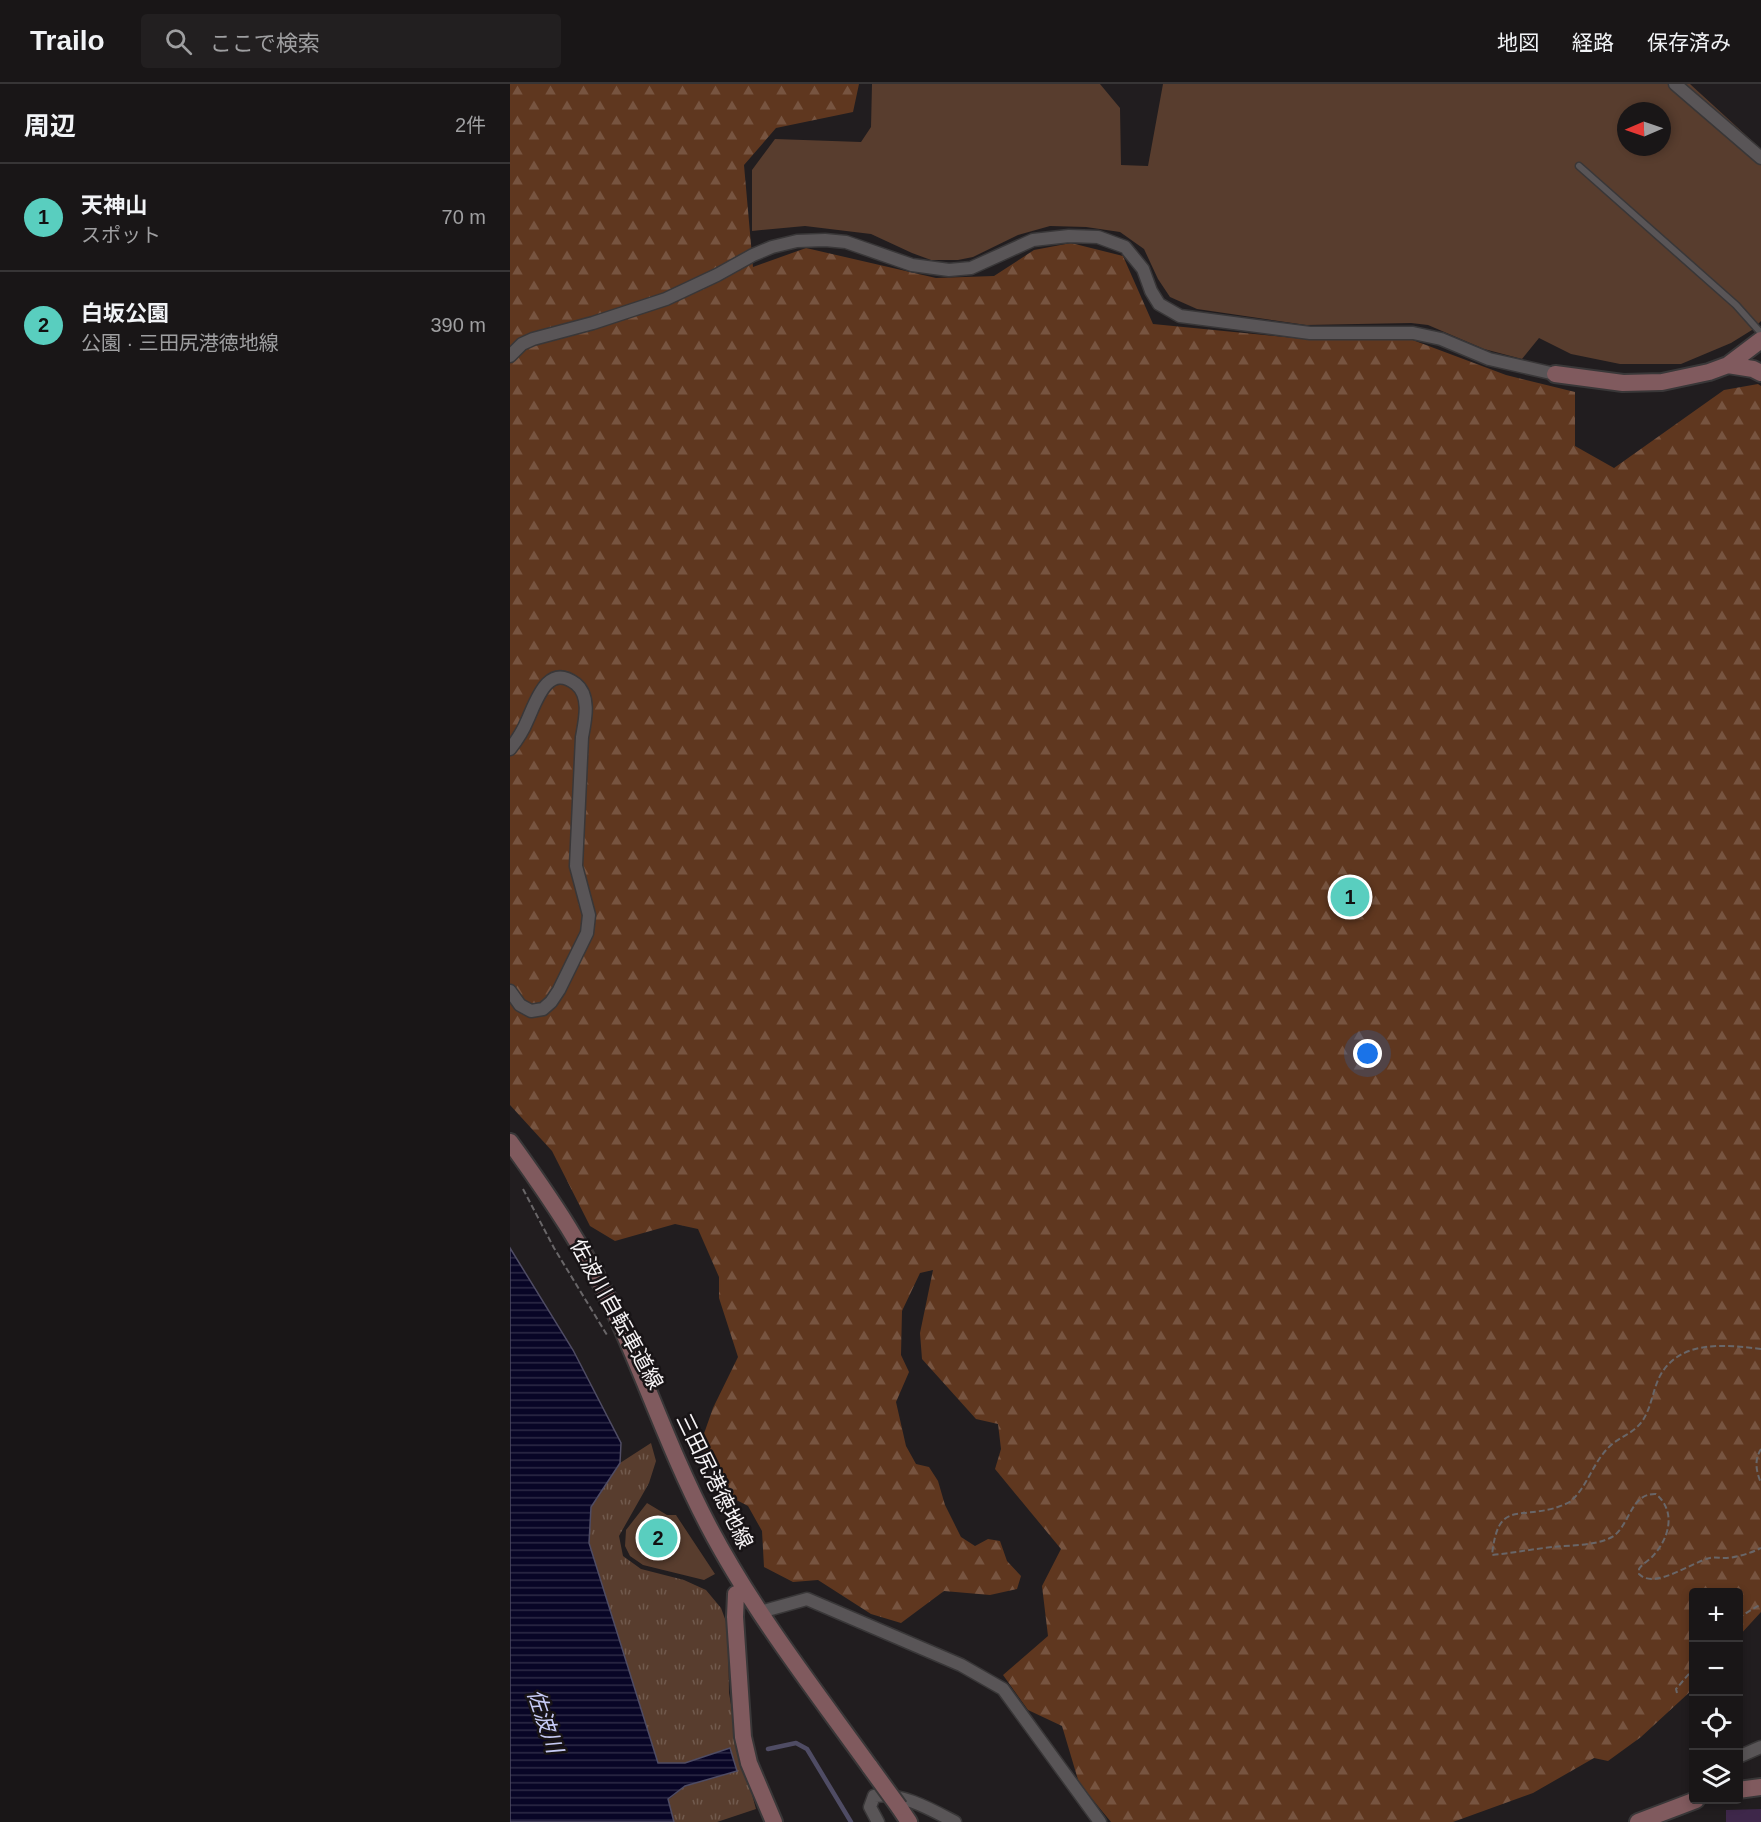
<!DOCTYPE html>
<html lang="ja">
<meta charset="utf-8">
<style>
:root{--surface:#191617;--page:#221f20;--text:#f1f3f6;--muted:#9f9fa1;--line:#373536;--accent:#59cebf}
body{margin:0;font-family:Arial,"Noto Sans JP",sans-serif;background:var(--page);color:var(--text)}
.controls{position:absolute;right:18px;bottom:18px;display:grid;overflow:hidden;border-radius:6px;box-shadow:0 3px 9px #0003}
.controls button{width:54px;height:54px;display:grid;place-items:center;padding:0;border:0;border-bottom:2px solid var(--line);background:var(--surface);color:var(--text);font:30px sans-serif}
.compass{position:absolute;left:1107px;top:18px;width:54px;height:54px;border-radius:50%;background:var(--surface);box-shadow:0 3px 9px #0003;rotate:268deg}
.you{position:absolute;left:858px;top:970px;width:21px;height:21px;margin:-15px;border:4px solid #fff;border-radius:50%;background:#1a73e8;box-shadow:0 0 0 9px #1a73e833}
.badge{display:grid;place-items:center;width:39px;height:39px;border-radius:50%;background:var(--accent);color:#111;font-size:20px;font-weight:700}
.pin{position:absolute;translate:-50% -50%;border:3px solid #fff;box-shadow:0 2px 6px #0006}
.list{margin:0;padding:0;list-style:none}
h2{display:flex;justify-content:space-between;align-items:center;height:78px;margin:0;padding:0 24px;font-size:26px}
h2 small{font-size:20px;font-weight:400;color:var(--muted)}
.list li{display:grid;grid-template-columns:39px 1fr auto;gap:18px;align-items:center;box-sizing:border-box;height:108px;padding:0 24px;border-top:2px solid var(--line)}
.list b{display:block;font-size:22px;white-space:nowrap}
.list p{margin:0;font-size:20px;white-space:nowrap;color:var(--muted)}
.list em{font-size:20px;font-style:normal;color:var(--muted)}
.icon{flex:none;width:33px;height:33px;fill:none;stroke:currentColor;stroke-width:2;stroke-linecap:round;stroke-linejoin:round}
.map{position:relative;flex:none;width:1251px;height:1738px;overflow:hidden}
header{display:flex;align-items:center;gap:36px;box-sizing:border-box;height:84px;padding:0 30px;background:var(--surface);border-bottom:2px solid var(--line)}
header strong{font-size:28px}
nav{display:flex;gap:33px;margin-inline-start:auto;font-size:21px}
.search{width:420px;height:54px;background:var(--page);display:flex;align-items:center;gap:15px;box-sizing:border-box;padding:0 21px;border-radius:6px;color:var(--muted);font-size:22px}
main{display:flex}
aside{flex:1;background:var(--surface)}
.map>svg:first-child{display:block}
.grass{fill:url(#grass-tufts)}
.forest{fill:url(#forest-firs)}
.park{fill:#583d2e;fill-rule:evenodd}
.water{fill:url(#water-rules);stroke:#4f4c64;stroke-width:1.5}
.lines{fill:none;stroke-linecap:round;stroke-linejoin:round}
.stream{stroke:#4f4c64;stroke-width:4.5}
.building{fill:#3e274a}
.lane-casing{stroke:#393738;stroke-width:9}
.street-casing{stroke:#393738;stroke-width:15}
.secondary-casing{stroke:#393738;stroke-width:20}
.path{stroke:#696668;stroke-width:2;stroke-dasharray:6 3;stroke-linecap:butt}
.lane{stroke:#595557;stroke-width:6}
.street{stroke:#595557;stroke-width:12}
.secondary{stroke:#805a5e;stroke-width:16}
.secondary-bridge-casing{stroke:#393738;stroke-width:20;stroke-linecap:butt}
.secondary-bridge{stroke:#805a5e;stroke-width:16}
.labels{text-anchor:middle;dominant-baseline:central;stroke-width:5;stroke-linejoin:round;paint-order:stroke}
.street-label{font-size:21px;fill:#f6f3f5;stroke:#181416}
.water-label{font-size:22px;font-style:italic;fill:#c6caf4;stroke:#181416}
</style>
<header>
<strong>Trailo</strong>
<div class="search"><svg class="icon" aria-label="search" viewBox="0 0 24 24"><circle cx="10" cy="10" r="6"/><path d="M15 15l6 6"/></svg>ここで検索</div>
<nav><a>地図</a><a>経路</a><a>保存済み</a></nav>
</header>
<main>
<aside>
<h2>周辺<small>2件</small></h2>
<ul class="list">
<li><span class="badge">1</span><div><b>天神山</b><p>スポット</p></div><em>70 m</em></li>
<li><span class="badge">2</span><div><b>白坂公園</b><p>公園 · 三田尻港徳地線</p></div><em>390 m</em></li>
</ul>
</aside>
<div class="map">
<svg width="1251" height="1738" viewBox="0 0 1251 1738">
<defs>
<pattern id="grass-tufts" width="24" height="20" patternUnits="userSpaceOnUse" patternTransform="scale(1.5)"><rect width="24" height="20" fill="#583d2e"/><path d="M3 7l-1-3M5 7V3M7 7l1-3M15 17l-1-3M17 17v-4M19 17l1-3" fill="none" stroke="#715a4d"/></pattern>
<pattern id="forest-firs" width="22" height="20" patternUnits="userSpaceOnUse" patternTransform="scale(1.5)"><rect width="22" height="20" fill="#5f371f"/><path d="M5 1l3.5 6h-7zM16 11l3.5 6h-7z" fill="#775440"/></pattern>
<pattern id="water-rules" width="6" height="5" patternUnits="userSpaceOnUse" patternTransform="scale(1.5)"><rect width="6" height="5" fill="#080526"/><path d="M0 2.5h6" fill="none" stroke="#2d2a46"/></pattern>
</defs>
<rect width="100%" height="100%" fill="#211d1f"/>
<path class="grass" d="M141,1359L146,1377L139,1399L109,1452L113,1472L131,1485L174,1496L196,1506L211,1524L218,1543L219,1609L227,1655L246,1725L207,1738H164L158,1716L175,1702L226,1686L220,1664L175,1679L148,1680L79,1459L81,1423L110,1379Z"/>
<path class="forest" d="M0,0H349L343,28L266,44L234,81L243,183L296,164L426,194L484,192L524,166L561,159L613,172L643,240L794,255H900L996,291L1065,308V362L1104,384L1214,306L1248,300L1251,302V1528L1229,1552L1228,1508H1184L1183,1605L1131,1653L1098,1677L1084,1674L1023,1709L943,1738H601L569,1699L552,1642L518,1626L493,1591L538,1552L532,1502L551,1465L485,1385L491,1365L488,1340L466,1335L412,1275L410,1249L423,1186L410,1189L392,1227L391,1271L399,1288L386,1318L396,1362L406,1380L419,1383L428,1397L435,1421L451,1453L465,1462L478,1455L490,1457L497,1477L511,1492L507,1505L480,1511L434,1507L391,1539L361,1530L308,1496L283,1498L254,1483L252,1447L238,1422L211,1408L190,1361L203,1324L228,1273L209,1214V1193L188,1145L165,1140L105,1157L80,1142L42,1067L0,1021Z"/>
<path class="park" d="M362,0H590L610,24L611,81L638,82L653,0H1180L1251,65V237L1242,246L1221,259L1171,280H1110L1061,270L1029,254L1012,275L974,265L918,241L901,239L796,241L687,225L660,213L648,195L634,165L610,148L576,143L540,142L508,151L463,173L448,176H421L402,169L361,150L295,142L242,147V86L265,55L351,58L361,43ZM1116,27H1152V63H1116Z
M137,1419L157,1431H166L205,1490L194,1496L133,1481L120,1472L115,1462L116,1446Z"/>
<path class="water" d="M0,1164L63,1266L111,1359L110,1379L81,1423L79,1459L148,1679H175L220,1664L227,1687L175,1702L158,1715L164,1738H0Z"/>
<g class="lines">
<path class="stream" d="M258,1665L286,1659L297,1665L341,1738"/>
</g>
<path class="building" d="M1251,1725V1738H1216V1726Z"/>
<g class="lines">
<g class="lane-casing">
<path id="lane" d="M1069,82L1226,221L1251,249"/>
</g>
<g class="street-casing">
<path id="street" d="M1165,0L1251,74
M0,272L12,260L23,255L83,239L156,215L207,191L243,171L262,163L287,157L315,156L336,158L402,181L439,186L461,184L523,156L559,152L588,153L615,163L633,185L641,207L649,220L670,232L800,249H903L931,255L979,275L1045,290
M0,665C7,656 13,647 17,637C26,618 37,578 66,600C81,612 75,637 72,653L66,782L79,831L77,849L49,906L41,918L33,925L21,927L10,921L0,907
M250,1528L297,1515L451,1581L493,1605L590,1738
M1228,1673L1251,1663
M368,1738L360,1723L364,1712C391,1708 422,1726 445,1738"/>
</g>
<g class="secondary-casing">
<path id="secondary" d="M1218,281L1243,285L1251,289
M1045,290L1113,299L1152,298L1199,288L1218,281L1251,256
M0,1058C40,1113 79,1171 107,1233C138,1302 163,1374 198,1441C243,1527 304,1605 360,1683
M226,1510L225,1533L233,1653L239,1679L264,1738
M1228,1706L1251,1703
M389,1723L399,1738
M1128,1738L1186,1716"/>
</g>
<path class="path" d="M13,1105L44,1164L97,1251
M1251,1265C1217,1261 1172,1255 1151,1290C1143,1304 1142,1322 1133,1336C1124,1350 1108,1353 1098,1364C1083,1379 1077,1403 1061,1417C1057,1420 1050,1422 1045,1424C1006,1435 988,1417 982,1471C1003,1469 1022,1465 1043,1463C1061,1461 1085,1462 1102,1453C1120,1442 1120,1409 1146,1410C1167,1428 1159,1455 1142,1473C1138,1477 1132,1480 1129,1485V1490C1144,1506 1182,1478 1200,1474C1205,1473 1209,1474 1214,1474C1226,1474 1241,1469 1251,1464
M1251,1365C1244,1376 1246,1387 1251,1399
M1228,1534L1251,1520
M1167,1609L1166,1605L1184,1584"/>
<use href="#lane" class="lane"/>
<use href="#street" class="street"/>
<use href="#secondary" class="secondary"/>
<g class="secondary-bridge-casing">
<path id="secondary-bridge" d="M360,1683L389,1723"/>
</g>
<use href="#secondary-bridge" class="secondary-bridge"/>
</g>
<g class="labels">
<g class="street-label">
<text transform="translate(107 1230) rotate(61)">佐波川自転車道線</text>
<text transform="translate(205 1397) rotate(64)">三田尻港徳地線</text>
</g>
<g class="water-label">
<text transform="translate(35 1637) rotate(71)">佐波川</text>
</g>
</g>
</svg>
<div class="controls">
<button>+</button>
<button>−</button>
<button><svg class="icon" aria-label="locate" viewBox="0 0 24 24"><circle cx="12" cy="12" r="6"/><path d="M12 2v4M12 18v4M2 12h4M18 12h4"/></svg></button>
<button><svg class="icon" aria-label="layers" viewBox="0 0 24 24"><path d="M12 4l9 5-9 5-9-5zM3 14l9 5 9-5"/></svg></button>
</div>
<svg class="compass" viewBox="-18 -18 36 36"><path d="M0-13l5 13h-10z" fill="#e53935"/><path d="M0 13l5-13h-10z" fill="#9f9fa1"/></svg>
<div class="you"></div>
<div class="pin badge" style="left:840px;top:813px">1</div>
<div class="pin badge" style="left:148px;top:1454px">2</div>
</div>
</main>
